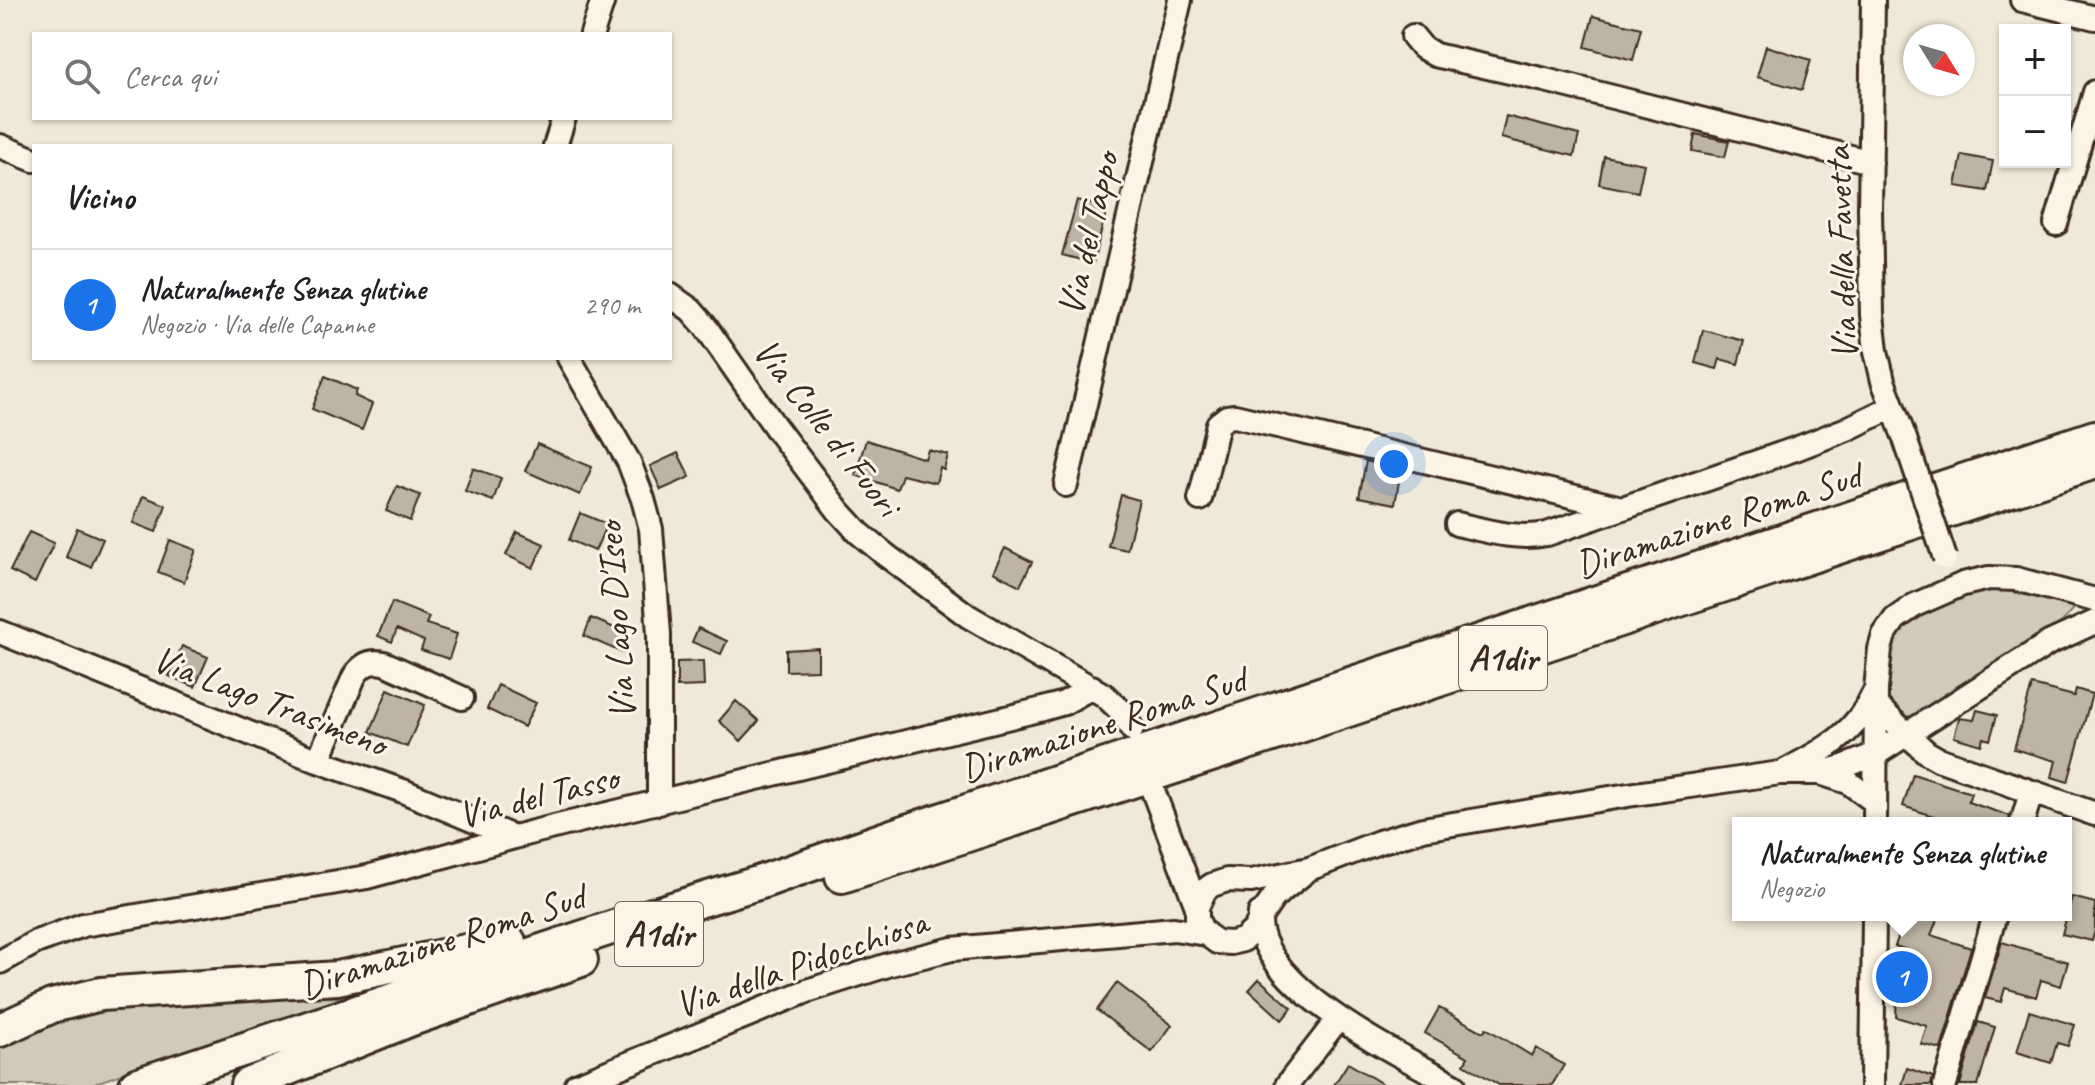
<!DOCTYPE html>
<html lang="it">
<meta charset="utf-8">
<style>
:root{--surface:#fff;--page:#f6f6f6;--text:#202124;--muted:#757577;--line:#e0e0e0;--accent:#1a73e8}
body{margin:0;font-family:Caveat,sans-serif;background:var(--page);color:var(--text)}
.controls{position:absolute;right:24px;top:24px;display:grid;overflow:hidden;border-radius:0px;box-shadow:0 2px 6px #0004}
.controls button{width:72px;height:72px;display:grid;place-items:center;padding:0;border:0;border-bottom:2px solid var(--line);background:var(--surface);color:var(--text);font:40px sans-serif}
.compass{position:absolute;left:1903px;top:24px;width:72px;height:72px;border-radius:50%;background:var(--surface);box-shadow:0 2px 6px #0004;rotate:127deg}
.you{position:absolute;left:1394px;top:464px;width:28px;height:28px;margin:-20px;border:6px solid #fff;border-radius:50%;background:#1a73e8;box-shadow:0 0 0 12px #1a73e833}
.badge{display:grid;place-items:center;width:52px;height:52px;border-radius:50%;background:var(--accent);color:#fff;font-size:26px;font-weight:700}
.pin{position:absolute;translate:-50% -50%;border:4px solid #fff;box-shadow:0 2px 8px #0006}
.popup{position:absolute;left:1732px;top:817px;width:340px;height:104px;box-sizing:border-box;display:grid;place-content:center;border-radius:0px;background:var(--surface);filter:drop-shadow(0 2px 6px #0005);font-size:26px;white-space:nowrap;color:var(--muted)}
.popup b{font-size:30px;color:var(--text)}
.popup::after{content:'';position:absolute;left:50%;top:100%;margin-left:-16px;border:16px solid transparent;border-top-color:var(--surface)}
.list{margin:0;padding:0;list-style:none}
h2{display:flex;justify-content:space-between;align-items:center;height:104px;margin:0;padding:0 32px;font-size:34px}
h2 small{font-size:26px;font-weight:400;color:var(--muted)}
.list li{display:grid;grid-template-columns:52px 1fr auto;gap:24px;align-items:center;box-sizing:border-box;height:112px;padding:0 32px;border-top:2px solid var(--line)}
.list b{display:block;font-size:30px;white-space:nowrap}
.list p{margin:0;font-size:26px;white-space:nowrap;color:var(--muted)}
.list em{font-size:26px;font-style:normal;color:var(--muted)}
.icon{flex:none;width:44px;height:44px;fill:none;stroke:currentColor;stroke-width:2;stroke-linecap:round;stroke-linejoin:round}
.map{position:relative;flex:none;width:2095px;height:1085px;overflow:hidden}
.search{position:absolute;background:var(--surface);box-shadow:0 2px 6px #0004;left:32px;top:32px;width:640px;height:88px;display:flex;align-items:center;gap:20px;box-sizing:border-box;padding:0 28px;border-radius:0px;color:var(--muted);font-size:30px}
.panel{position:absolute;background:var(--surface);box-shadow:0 2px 6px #0004;left:32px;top:144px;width:640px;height:216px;border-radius:0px}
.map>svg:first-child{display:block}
.green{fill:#d2c9ba;stroke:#867a6c;stroke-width:2}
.building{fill:#beb3a4;stroke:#3b2a1e;stroke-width:2}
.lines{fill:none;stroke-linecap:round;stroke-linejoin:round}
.minor-casing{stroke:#3b2a1e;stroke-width:28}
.highway-casing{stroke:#3b2a1e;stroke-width:38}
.minor{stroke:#fcf5e5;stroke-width:22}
.highway{stroke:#fcf5e5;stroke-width:32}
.minor-bridge-casing{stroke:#3b2a1e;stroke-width:28;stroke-linecap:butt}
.minor-bridge{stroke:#fcf5e5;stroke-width:22}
.labels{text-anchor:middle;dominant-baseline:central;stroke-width:6;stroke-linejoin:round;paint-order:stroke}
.shield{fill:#fcf5e5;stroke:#75675a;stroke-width:2}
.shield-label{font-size:36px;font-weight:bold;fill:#3b2a1e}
.street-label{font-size:38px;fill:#3b2a1e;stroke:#fcf5e5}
</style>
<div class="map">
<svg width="2095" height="1085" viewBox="0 0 2095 1085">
<rect width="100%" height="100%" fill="#f0e9d9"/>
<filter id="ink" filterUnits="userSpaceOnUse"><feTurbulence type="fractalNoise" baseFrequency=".0125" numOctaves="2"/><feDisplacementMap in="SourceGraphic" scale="16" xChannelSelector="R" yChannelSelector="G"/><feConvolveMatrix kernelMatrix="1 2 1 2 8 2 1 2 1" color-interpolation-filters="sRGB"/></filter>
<g filter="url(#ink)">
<path class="green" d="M2002,585L2079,603L2063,621L2047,634L1916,715L1905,717L1893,715L1882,688L1885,653L1898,625L1965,591Z
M354,997L89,1085H0V1045L55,1017L155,998Z"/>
<path class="building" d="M1593,16L1641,28L1633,60L1585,47Z
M1766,46L1811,60L1802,90L1757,77Z
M1506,116L1579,135L1574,156L1501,138Z
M1695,134L1729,141L1725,157L1692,151Z
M1962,155L1993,161L1987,191L1956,186Z
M1604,156L1644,164L1638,192L1599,184Z
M1077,200L1107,208L1093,263L1062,255Z
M1703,330L1744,341L1738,364L1720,359L1717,369L1695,363Z
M325,376L357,390L355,396L372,404L362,430L312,409Z
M866,440L925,459L928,450L948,455L944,470L940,468L936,483L902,475L897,489L855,475Z
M537,444L592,467L580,495L525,471Z
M678,453L690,477L661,490L650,466Z
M1366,461L1401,470L1395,504L1359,497Z
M473,468L501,478L493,501L465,491Z
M397,486L420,495L410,521L386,511Z
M1121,495L1139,500L1127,550L1108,546Z
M143,496L166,505L156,532L133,523Z
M580,513L607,524L595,551L569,540Z
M77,528L103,539L91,567L66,557Z
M29,532L54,543L35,583L10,571Z
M517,532L544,544L533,568L506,555Z
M170,540L196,550L184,582L158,572Z
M1005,548L1032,562L1020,586L993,572Z
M392,602L429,617L426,624L457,634L449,659L421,650L424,641L397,629L392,642L378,636Z
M591,618L631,635L623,653L584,636Z
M698,628L727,641L721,654L692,642Z
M182,646L208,657L195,687L169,676Z
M818,648V670L786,671V650Z
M703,661L704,686L677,687V662Z
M498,685L536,703L524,727L487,709Z
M2032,685L2074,696L2076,689L2092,694L2068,782L2052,777L2056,761L2014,749Z
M388,689L425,705L407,747L370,732Z
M736,701L759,721L741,741L719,721Z
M1977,710L1997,715L1990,740L1983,738L1981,745L1954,737L1959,718L1974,720Z
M1913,774L1971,793L1968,802L2010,816L2008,823H1954L1903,806Z
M2072,897L2095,903V930L2092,941L2062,934Z
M1906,915H1939L1931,935L1971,948L1941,1049L1921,1044L1927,1026L1896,1017L1897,984L1907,950L1895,946Z
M2002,942L2068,962L2061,986L2041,980L2036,997L2005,988L2001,1002L1985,998Z
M1259,979L1292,1008L1282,1020L1249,990Z
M1117,983L1172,1025L1152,1052L1097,1010Z
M1439,1008L1483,1032L1486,1028L1532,1056L1536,1048L1564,1065L1552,1085H1499L1464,1064L1468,1057L1425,1033Z
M2029,1011L2075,1025L2068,1046L2057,1043L2051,1063L2017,1052Z
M1978,1022L1995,1027L1978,1085H1960Z
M1348,1063L1384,1085H1334Z
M1907,1068L1933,1077L1931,1085H1902Z"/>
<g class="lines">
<g class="minor-casing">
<path id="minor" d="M1873,0L1870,209L1872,315L1876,351L1883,381L1905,439
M2022,0L2095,18
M592,34L603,0
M1413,36L1422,47L1435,55L1545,80L1871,162
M0,146L34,160
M555,146L564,118
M2056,224L2095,92
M670,295L691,310L705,326L776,428L838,510L859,533L887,556L968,616L1104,695L1122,712L1132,729
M569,358L629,462L643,499L651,529L659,634V803
M1066,485L1180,0
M1200,499L1218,424L1227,417L1235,416L1622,508
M1457,524C1487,531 1516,540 1547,534L1798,448L1847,429L1892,407
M0,632L318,761L403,791L513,837
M1877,706L1926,752L1938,759L2095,814
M318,761L354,677C361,665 370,660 384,663L462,698
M1785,771C1824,750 1855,735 1874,693
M1820,773L1848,782L1875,802
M1153,791L1197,907
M1875,823L1876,689L1880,649L1884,635L1895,619L1915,605L1963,584L1989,578L2016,579L2095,600
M2022,823L2031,793
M1309,869L1274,897L1263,913L1255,929L1243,940L1231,943L1217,942L1206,934L1201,928L1197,919V907L1205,890L1212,885L1227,880L1251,881L1309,869L1379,842L1423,829L1628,795L1780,773H1819L1843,767L1876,754L2049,643L2095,622
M1260,913C1252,986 1400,1054 1454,1085
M0,962L36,942L83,925L367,877L533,832L1043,709L1064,703L1092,687
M576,1085L807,991L891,964L952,949L1174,929L1206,934
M1287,1085L1338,1019
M1872,1085L1874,915
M1945,1085L1995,915"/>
</g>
<g class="highway-casing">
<path id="highway" d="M842,876L1321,719L2095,462
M0,1030L52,1006L101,994L337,978L509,942
M136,1085L626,923L761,882L898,834L2095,437
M247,1085L409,1020L581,960"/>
</g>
<use href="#minor" class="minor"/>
<use href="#highway" class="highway"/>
<g class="minor-bridge-casing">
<path id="minor-bridge" d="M1905,439L1945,558"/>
</g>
<use href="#minor-bridge" class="minor-bridge"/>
</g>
</g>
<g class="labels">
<g class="shield">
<rect x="1459" y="626" width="88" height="64" rx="6"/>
<rect x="615" y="902" width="88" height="64" rx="6"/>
</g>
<g class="shield-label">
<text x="1503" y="658">A1dir</text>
<text x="659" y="934">A1dir</text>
</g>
<g class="street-label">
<text transform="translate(1088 234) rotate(-77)">Via del Tappo</text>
<text transform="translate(1841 253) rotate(-92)">Via della Favetta</text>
<text transform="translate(827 427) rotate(52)">Via Colle di Fuori</text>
<text transform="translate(1718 520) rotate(-18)">Diramazione Roma Sud</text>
<text transform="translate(616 621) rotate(-94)">Via Lago D'Iseo</text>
<text transform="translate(270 701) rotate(21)">Via Lago Trasimeno</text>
<text transform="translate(1103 724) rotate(-18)">Diramazione Roma Sud</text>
<text transform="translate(538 796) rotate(-14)">Via del Tasso</text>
<text transform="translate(442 941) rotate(-18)">Diramazione Roma Sud</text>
<text transform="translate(801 963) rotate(-19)">Via della Pidocchiosa</text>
</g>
</g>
</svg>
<div class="controls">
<button>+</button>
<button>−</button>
</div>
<svg class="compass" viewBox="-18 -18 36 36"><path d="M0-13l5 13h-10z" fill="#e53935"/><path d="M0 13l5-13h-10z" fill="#757577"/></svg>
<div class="you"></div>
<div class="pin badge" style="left:1902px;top:977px">1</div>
<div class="popup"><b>Naturalmente Senza glutine</b>Negozio</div>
<div class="search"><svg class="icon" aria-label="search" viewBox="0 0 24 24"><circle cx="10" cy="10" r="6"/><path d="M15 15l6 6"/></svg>Cerca qui</div>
<section class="panel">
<h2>Vicino<small></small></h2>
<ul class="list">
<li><span class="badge">1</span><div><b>Naturalmente Senza glutine</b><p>Negozio · Via delle Capanne</p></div><em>290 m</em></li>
</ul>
</section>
</div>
